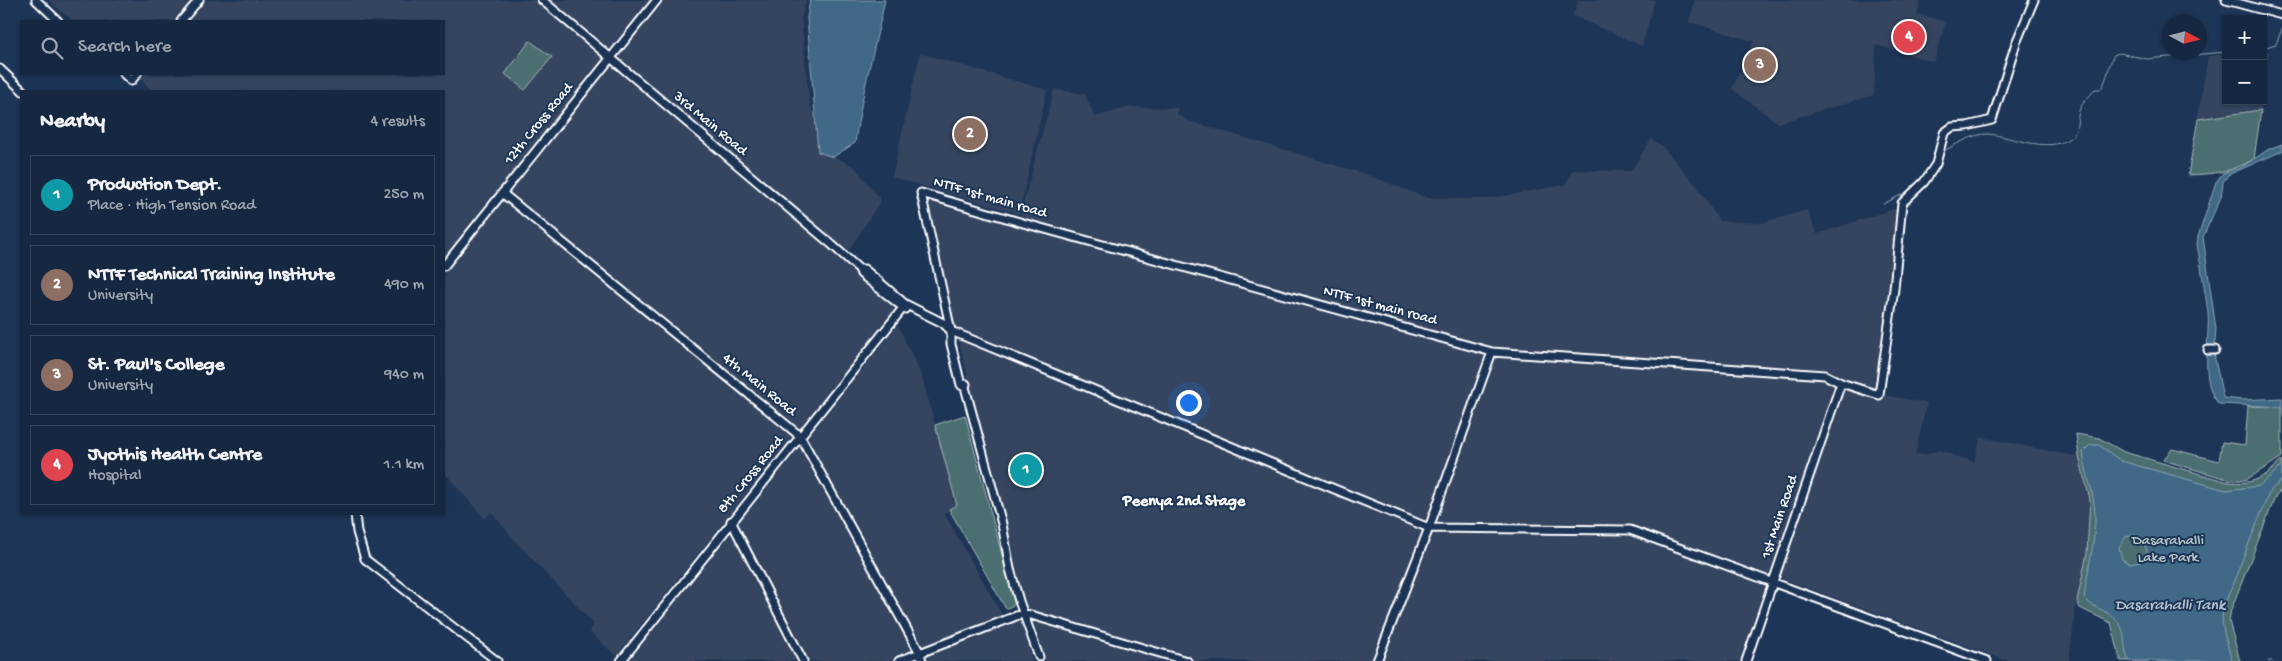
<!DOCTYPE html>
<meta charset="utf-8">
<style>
:root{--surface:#162841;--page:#1f3048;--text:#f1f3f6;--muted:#9ea6b1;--line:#35445a;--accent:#95b2f1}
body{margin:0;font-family:"Gochi Hand",sans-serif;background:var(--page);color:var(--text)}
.controls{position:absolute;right:15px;top:15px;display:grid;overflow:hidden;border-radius:0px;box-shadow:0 1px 4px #0004}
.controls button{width:45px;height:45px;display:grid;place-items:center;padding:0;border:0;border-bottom:1px solid var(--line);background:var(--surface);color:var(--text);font:25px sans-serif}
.compass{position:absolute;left:2162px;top:15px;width:45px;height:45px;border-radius:50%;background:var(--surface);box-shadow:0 1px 4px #0004;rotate:97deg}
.you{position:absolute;left:1188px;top:402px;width:18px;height:18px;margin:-12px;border:4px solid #fff;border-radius:50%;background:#1a73e8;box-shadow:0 0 0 8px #1a73e833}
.badge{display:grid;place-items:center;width:32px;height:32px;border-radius:50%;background:var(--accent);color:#fff;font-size:16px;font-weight:700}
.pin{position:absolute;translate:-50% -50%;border:2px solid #fff;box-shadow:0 1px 5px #0006}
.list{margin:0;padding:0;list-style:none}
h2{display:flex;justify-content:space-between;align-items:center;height:65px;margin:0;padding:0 20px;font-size:21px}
h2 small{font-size:16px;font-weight:400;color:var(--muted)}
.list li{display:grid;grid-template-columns:32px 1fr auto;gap:15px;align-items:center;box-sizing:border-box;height:80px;margin:0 10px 10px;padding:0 10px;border:1px solid var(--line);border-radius:0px}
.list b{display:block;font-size:19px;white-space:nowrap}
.list p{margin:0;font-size:16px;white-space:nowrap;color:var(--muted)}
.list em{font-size:16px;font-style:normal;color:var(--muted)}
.icon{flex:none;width:28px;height:28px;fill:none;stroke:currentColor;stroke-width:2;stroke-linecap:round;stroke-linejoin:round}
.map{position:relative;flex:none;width:2282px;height:661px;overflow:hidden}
.search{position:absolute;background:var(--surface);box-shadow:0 1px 4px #0004;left:20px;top:20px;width:425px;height:55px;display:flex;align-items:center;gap:12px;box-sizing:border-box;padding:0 18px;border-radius:0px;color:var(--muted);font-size:19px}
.panel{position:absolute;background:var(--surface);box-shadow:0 1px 4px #0004;left:20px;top:90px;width:425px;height:425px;border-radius:0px}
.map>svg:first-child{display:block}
.built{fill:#344461}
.green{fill:#4c6e70;stroke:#a6b6b8}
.water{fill:#3f6987;stroke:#8ca5b7;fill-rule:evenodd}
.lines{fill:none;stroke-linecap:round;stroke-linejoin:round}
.stream{stroke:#8ca5b7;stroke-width:1}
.secondary-casing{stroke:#fff;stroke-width:11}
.secondary{stroke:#1d3557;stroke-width:7}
.labels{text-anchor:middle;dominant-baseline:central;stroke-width:4;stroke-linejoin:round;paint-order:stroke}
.street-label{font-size:15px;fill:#fff;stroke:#1d3557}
.park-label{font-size:15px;fill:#b7c5c6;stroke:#1d3557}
.neighbourhood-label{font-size:16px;font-weight:bold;fill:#fff;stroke:#1d3557}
.water-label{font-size:16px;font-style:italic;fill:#b2c3cf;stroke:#1d3557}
</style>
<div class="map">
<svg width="2282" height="661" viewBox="0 0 2282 661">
<rect width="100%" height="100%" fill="#1d3557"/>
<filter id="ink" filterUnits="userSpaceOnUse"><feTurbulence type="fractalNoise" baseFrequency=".02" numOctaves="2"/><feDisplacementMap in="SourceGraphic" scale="10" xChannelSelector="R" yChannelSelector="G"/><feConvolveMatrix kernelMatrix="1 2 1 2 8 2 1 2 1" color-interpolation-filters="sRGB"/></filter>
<g filter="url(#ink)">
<path class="built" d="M48,0H806L801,19L809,99L822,150L855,167L881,200L842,261L897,307L616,656L589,631L594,624L518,544L491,512L485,519L444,472V91H152L136,74H444V21H73Z
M1578,0H1655L1642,46L1573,16Z
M1695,0H1921L1917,14L1946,22L1934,62L1876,45L1874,95L1778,123L1732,89L1753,41L1689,22Z
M2263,51H2269L2263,92Z
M920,53L1047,90L1019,214L892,177Z
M2226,54V101H2262L2254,159L2223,173L2188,175L2208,56Z
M1054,89L1085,94L1095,117L1130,107L1178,108L1177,114L1189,121L1365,174L1428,198L1486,199L1565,185L1573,170L1631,171L1651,139L1662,146L1697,186L1719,221L1761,223L1807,210L1817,234L1897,208L1878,394L1927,403L1915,454L1924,455L1939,450L1974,462L1981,437L2079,457L2090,499L2087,553L2076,606L2069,661H2008L1769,574L1743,661H1045L1016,576L932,231L927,201L1018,223Z
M898,325L922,377L957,505L944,513L1000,611L1005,625L1022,621L1033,661H628Z"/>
<path class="green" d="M530,41L552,57L525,90L505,74Z
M2261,110L2254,159C2232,172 2213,174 2188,175L2198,119Z
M2248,406L2282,407V457L2246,480H2230L2163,460L2172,449L2219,461L2222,442L2245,445Z
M965,415L1015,604L1006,609L949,509L957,505L935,425Z
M2076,434L2099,438L2124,452L2228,482C2254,485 2264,478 2282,460V489L2276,495L2231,610L2229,621L2240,661H2121L2111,623L2080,608L2077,601L2087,553L2090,499L2079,457Z"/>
<path class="water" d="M810,0H885C875,48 861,95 855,143L833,157L818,152L807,18Z
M2282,144V151L2228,175L2223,182L2221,197L2203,237L2216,329L2214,354L2223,398L2242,400L2282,398V407L2219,404C2199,384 2210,339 2208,313C2205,290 2201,267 2197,244L2198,237L2216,182L2223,173L2240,168L2269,149Z
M2090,445H2099L2121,461L2226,490L2259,486L2282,466V480L2270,491L2223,608C2220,628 2227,642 2232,661H2129C2123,651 2126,637 2121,626C2114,611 2094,610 2084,598C2087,570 2096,541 2095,513C2094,492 2085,472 2083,452ZM2135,535L2143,540L2147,551L2140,562L2130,564L2122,559L2119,547L2126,537Z"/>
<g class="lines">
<path class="stream" d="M2263,48L2276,44L2282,29
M1941,153C1952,146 1975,133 1988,134C2012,136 2054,157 2074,134C2078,128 2077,118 2079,111C2081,104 2090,96 2095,89H2101C2108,78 2108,66 2114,55L2119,53L2147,59L2226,52
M1883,204L1911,190
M2268,661H2272"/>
<g class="secondary-casing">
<path id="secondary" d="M36,0L58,21
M542,0L830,243L859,269L861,274L905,309
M2226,0L2282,15
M181,21L199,0
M0,69L23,91
M124,74L131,81L137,74
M502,193L800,436L920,653L922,661
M444,266L657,0
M859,269H864L905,304L943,323L951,331L1429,528L1630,530L1987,661
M2208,350H2215
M966,384L965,387L1002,524L1010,569L1019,601L1039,657
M965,387L961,385L951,344V331L921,193L1023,223L1492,352L1825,375L1841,383L1879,395L1894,289L1902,203L1924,182L1936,164L1944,133L1952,127L1967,126L1992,120L2016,43L2034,0
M355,514L357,532L365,559L497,661
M731,521L803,661
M621,661L903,308
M899,661L1024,613L1187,661
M1377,661L1429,528L1492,352
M1746,661L1841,383"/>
</g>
<use href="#secondary" class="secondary"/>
</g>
</g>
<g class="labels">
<g class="street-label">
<text transform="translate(539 124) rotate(-51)">12th Cross Road</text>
<text transform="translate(710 124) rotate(40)">3rd Main Road</text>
<text transform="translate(990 198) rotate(16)">NTTF 1st main road</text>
<text transform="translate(1380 306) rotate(15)">NTTF 1st main road</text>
<text transform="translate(759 385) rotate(39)">4th Main Road</text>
<text transform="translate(751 475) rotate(-51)">8th Cross Road</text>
<text transform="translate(1780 517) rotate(-71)">1st Main Road</text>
</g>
<g class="park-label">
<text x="2168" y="541">Dasarahalli<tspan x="2168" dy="17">Lake Park</tspan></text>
</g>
<g class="neighbourhood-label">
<text x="1184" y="502">Peenya 2nd Stage</text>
</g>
<g class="water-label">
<text x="2170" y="606">Dasarahalli Tank</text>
</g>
</g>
</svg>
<div class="controls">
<button>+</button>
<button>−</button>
</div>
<svg class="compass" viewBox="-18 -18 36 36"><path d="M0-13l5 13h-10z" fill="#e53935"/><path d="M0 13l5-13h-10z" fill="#9ea6b1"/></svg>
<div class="you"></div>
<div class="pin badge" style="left:1026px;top:470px;background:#0f9aa8">1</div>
<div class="pin badge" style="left:970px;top:134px;background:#8d6e63">2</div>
<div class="pin badge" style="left:1760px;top:65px;background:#8d6e63">3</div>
<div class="pin badge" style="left:1909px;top:37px;background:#e0444e">4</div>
<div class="search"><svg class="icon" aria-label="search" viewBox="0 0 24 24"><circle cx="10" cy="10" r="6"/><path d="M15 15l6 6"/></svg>Search here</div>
<section class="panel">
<h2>Nearby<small>4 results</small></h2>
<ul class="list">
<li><span class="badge" style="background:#0f9aa8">1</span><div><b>Production Dept.</b><p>Place · High Tension Road</p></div><em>250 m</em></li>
<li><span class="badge" style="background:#8d6e63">2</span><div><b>NTTF Technical Training Institute</b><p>University</p></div><em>490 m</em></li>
<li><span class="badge" style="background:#8d6e63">3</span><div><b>St. Paul's College</b><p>University</p></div><em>940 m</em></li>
<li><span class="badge" style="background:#e0444e">4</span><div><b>Jyothis Health Centre</b><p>Hospital</p></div><em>1.1 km</em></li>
</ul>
</section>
</div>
